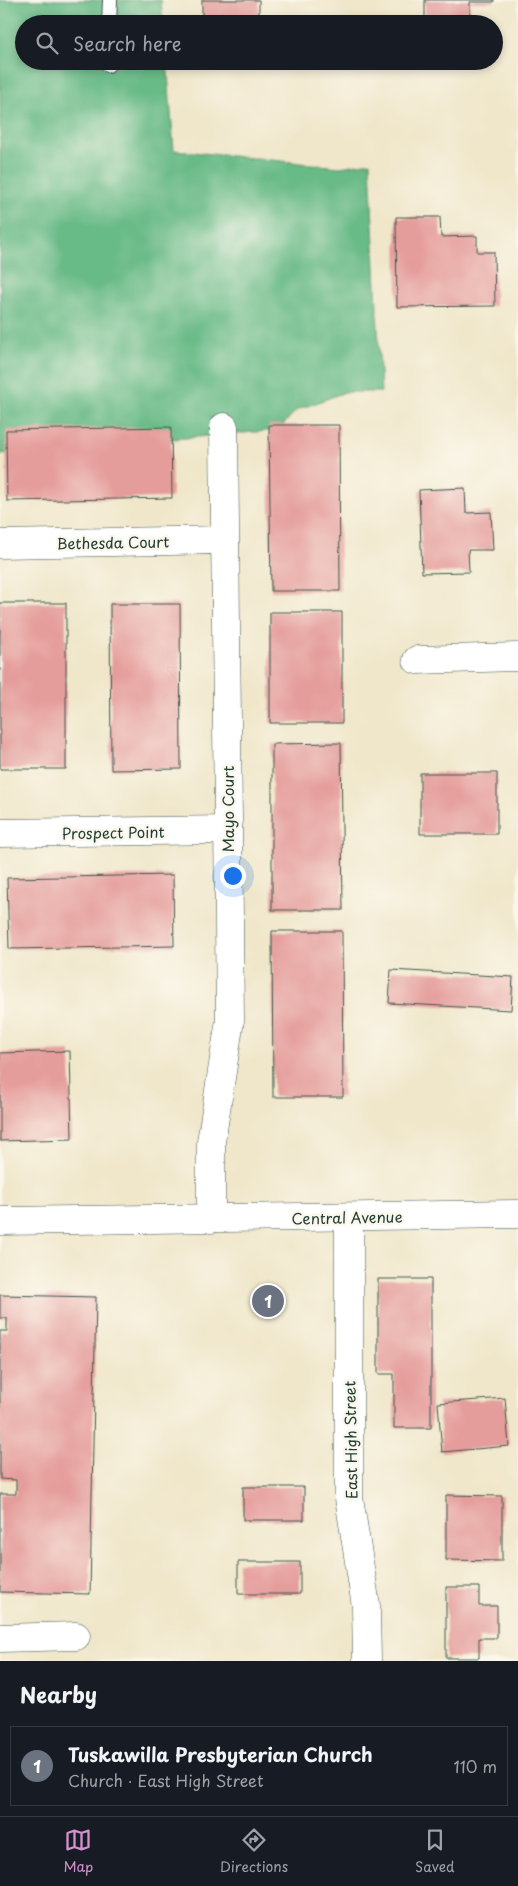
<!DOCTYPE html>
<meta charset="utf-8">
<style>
:root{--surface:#171b24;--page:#20242c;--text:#f1f3f6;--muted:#9ea1a6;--line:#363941;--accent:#d690ce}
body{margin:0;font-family:"Playpen Sans",sans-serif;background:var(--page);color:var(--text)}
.you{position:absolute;left:232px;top:875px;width:18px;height:18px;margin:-12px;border:4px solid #fff;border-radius:50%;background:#1a73e8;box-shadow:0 0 0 8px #1a73e833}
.badge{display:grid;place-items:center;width:32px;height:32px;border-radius:50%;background:var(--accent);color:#fff;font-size:16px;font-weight:700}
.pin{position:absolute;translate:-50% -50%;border:2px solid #fff;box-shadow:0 1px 5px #0006}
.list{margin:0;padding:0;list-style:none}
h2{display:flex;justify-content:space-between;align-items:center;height:65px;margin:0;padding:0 20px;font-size:21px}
h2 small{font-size:16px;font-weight:400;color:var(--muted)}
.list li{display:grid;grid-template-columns:32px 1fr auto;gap:15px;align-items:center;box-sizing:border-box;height:80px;margin:0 10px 10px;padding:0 10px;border:1px solid var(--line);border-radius:0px}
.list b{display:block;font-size:19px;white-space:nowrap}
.list p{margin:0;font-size:16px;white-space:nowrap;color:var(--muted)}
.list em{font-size:16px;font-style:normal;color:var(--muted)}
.icon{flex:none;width:28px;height:28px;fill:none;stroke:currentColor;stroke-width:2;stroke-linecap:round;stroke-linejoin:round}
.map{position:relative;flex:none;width:518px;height:1661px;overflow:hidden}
.search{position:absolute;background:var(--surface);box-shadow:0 2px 8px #0003;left:15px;right:15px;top:15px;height:55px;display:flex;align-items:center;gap:12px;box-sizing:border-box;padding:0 18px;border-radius:28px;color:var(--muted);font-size:19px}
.sheet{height:155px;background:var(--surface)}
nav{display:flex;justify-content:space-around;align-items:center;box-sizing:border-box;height:70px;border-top:1px solid var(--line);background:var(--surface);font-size:14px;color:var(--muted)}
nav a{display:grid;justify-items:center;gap:2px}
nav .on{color:var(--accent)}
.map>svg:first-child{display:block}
.forest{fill:#68ba86;stroke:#447c5d}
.building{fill:#e59d9b}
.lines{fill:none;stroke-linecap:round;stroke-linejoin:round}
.lane-casing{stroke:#3e564b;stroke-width:16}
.street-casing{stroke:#3e564b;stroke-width:29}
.primary-casing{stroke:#3e564b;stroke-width:29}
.lane{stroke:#fff;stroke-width:14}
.street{stroke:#fff;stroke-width:28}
.primary{stroke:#fff;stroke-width:28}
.labels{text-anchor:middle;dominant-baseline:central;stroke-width:5;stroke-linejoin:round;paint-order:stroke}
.street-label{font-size:15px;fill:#1f3d34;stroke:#fbf7ec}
</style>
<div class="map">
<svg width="518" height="1661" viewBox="0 0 518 1661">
<rect width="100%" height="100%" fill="#fbf7ec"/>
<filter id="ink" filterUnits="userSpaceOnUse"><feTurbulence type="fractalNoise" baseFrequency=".02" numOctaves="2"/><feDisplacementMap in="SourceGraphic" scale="10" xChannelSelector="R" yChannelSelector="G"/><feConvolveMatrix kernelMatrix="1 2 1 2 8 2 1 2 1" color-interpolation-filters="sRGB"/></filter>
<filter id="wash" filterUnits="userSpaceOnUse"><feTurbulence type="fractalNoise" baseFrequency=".0096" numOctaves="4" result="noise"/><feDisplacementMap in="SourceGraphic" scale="20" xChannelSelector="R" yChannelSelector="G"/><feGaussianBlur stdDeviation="1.12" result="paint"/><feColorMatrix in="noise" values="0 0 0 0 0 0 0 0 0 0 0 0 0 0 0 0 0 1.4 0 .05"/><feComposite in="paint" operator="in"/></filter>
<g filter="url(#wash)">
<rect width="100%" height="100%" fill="#f0e7cb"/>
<path class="forest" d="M0,0H161L163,24H24V61H167L174,150L340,167L370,162L381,392H345L297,410L278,430L0,454Z"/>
<g id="blocks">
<path class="building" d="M202,0H259V24H202Z
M425,0H494V2H470V24H425Z
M396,217H440L441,237L477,236V252H494L495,306L397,307Z
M269,425H339L340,591H271Z
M171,427L172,498L7,501L6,430Z
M465,488L466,513L491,512L493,550H468L469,572L422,573L419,490Z
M0,603H66V769H0Z
M110,604H180L181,769L111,770Z
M270,612H342V723H270Z
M341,743L343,910H272V744Z
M420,773H497V834H420Z
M173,875L174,946L9,949L7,878Z
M272,931H342L343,1097H273Z
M391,970L513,977L511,1010L389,1003Z
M70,1051L72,1139L0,1141V1053Z
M378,1279H431V1428H394V1374H378Z
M0,1295L96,1297L90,1594L0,1592V1494H16V1480L0,1479V1331H7V1318H0Z
M505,1398L509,1446L442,1452L438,1403Z
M243,1487H304V1520H243Z
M446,1495L502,1496V1561L446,1560Z
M238,1562H300V1594H238Z
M446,1587H479V1606H497V1638H479V1658H446Z"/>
</g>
</g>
<g filter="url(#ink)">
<use href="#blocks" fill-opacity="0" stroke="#3e564b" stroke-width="1"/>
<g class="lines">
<g class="lane-casing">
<path id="lane" d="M109,24L110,0
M108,65V61"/>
</g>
<g class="street-casing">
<path id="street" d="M0,544L225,540
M417,660L518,657
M0,833L227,830
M349,1217V1498L366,1606L367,1661
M211,1219V1142L230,1020L224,427
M0,1638L76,1636"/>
</g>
<g class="primary-casing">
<path id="primary" d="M0,1221L518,1214"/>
</g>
<use href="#lane" class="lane"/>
<use href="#street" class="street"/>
<use href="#primary" class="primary"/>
</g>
</g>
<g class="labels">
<g class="street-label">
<text transform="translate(113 542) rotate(-1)">Bethesda Court</text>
<text transform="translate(227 809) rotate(-90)">Mayo Court</text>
<text transform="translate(113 832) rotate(-1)">Prospect Point</text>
<text transform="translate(347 1217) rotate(-1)">Central Avenue</text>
<text transform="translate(350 1440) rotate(-91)">East High Street</text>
</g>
</g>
</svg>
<div class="you"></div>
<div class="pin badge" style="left:268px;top:1301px;background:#6b7280">1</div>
<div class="search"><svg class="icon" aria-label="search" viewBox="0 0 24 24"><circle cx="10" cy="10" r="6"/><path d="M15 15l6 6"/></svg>Search here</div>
</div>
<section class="sheet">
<h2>Nearby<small></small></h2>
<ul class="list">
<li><span class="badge" style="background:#6b7280">1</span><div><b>Tuskawilla Presbyterian Church</b><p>Church · East High Street</p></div><em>110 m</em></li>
</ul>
</section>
<nav>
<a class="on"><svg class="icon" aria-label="map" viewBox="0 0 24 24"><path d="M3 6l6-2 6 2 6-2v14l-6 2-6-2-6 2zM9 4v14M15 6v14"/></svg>Map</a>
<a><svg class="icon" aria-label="directions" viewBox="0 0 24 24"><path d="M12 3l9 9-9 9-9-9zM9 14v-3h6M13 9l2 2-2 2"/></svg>Directions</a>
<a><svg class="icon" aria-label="saved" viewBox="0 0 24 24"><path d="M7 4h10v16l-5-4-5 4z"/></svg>Saved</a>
</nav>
